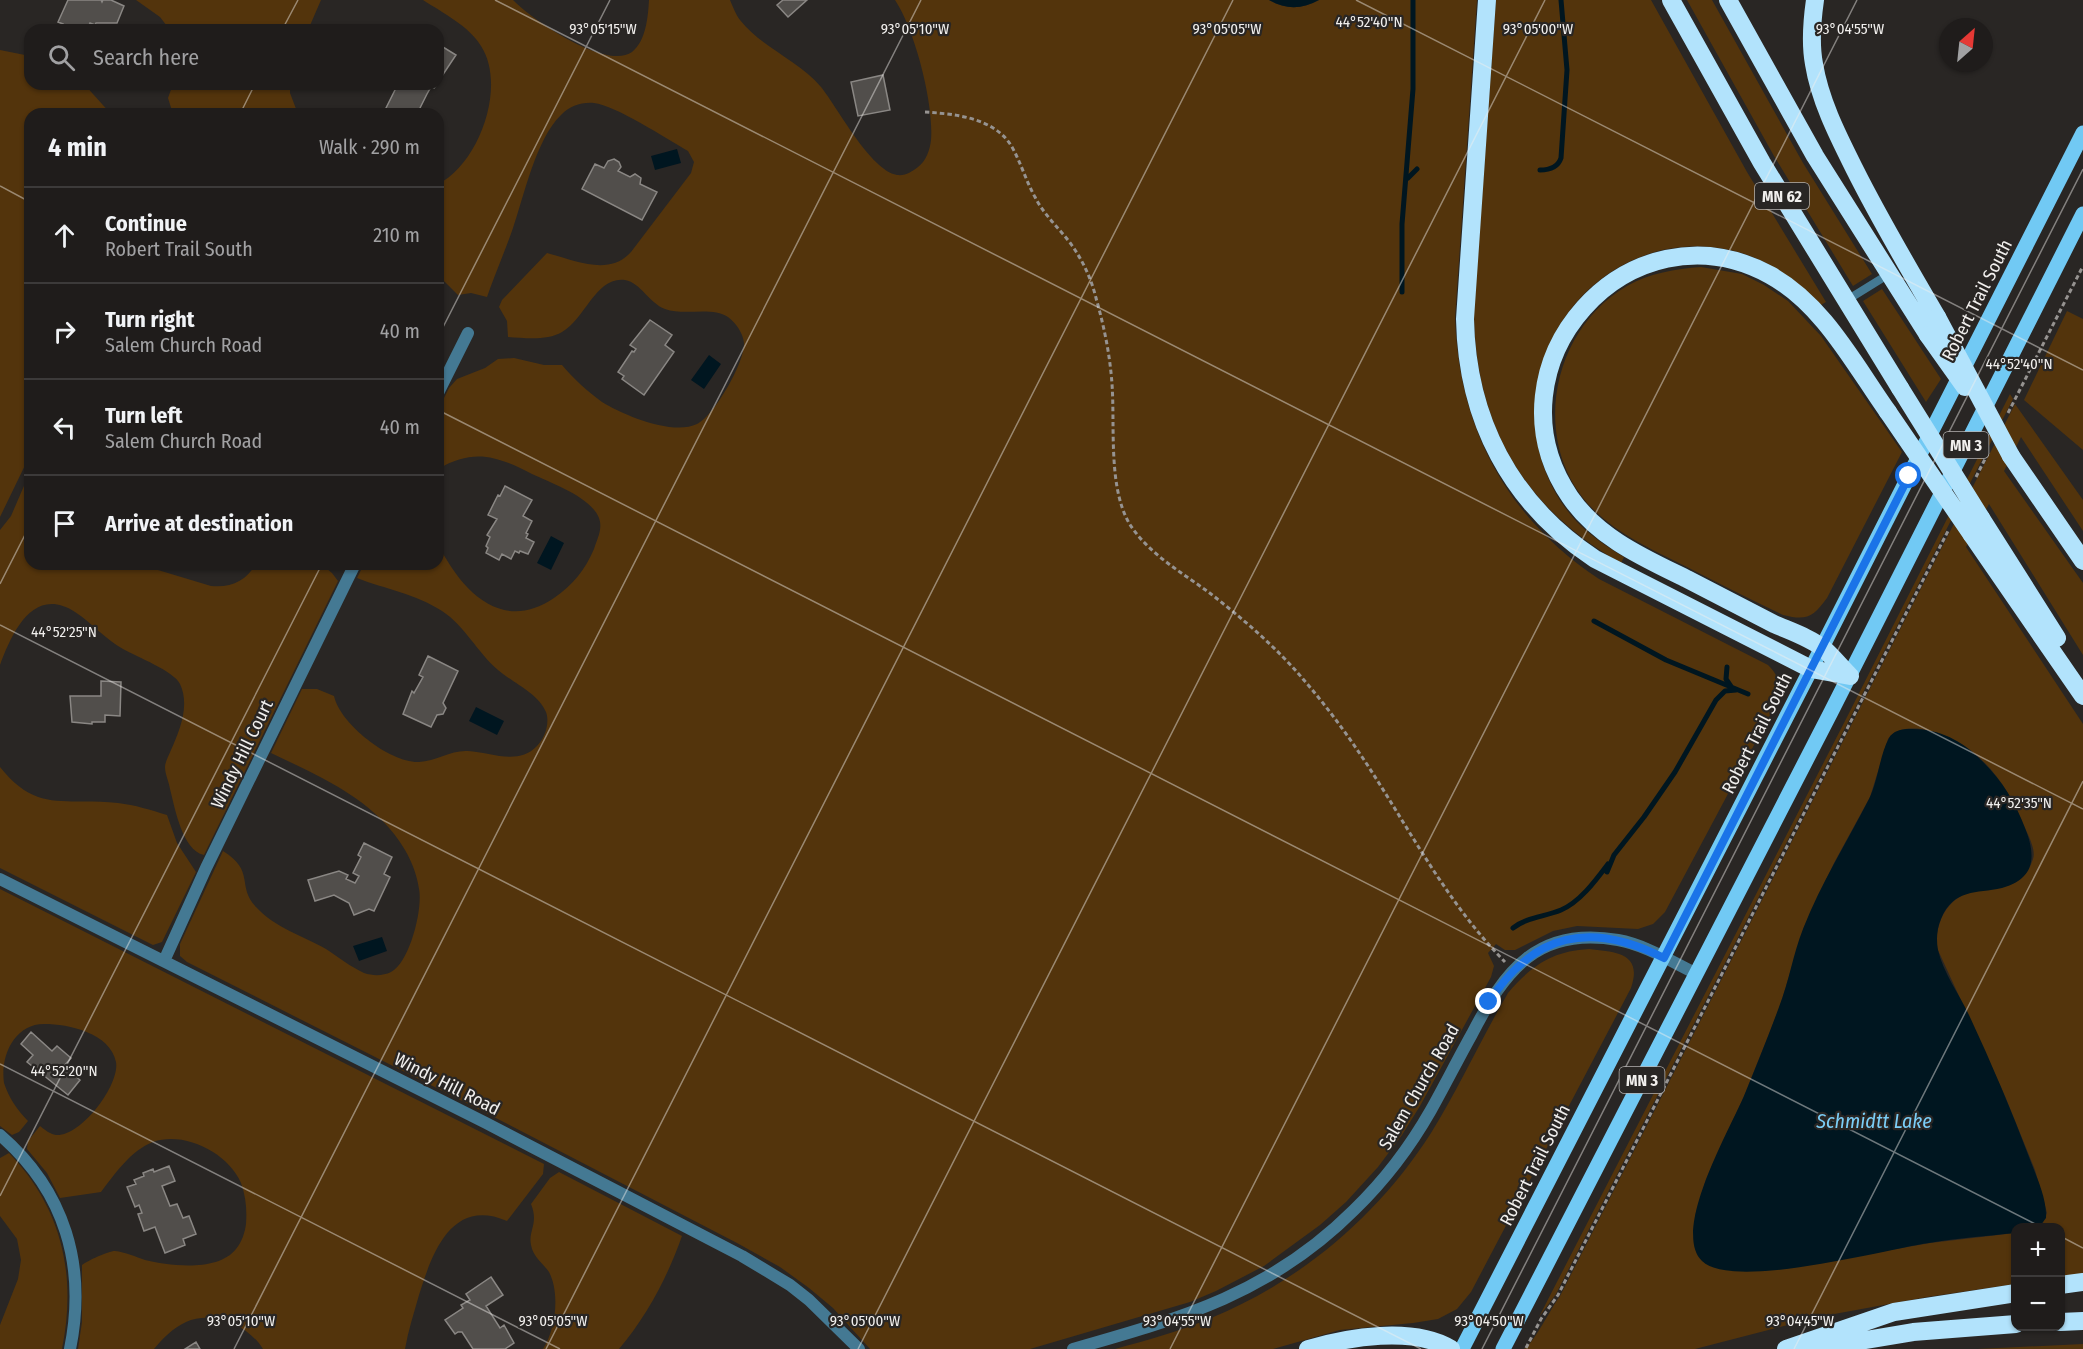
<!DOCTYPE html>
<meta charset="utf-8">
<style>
:root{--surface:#1f1c1b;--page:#272524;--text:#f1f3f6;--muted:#a1a1a3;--line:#3c3a3a}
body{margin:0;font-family:"Fira Sans Condensed",sans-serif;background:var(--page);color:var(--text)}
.controls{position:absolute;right:18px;bottom:18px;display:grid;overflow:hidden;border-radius:12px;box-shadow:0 2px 4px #0004}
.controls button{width:54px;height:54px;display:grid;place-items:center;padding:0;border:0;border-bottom:2px solid var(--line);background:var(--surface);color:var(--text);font:30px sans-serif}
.compass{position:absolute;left:1939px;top:18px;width:54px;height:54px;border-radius:50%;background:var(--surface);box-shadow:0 2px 4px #0004;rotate:27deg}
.stop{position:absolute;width:18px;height:18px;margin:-14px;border:4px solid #1a73e8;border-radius:50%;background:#fff}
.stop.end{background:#1a73e8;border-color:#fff;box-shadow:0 2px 6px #0008}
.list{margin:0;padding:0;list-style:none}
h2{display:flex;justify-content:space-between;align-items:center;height:78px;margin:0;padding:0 24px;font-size:26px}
h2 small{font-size:20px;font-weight:400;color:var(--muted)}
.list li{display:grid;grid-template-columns:39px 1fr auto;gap:18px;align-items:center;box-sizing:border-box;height:96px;padding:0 24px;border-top:2px solid var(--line)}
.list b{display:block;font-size:22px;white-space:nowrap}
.list p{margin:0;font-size:20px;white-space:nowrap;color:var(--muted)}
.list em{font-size:20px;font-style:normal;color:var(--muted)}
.icon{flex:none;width:33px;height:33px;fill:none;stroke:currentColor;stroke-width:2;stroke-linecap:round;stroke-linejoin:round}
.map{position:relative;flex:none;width:2083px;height:1349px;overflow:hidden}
.search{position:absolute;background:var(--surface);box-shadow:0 2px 4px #0004;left:24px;top:24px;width:420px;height:66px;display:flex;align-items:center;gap:15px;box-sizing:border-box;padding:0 21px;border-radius:18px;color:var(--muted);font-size:22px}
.panel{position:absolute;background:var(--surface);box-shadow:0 2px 4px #0004;left:24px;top:108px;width:420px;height:462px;border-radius:18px}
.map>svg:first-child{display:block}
.green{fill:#53340c}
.water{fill:#001620}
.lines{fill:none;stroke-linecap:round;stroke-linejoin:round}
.stream{stroke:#001620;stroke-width:5}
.building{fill:#514e4b;stroke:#8a8784;stroke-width:1.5}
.path{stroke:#969391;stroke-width:3;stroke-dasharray:4.5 3;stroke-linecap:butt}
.service{stroke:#447993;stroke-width:8}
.minor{stroke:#447993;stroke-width:12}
.tertiary{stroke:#447993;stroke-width:12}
.primary{stroke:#71c9f4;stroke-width:15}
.motorway{stroke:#b2e3fc;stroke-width:18}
.motorway-bridge{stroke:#b2e3fc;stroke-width:18}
.route{stroke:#1a73e8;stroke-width:8}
.ticks{fill:none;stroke:#f1efed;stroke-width:1.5;stroke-opacity:0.45}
.labels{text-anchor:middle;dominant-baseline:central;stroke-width:4.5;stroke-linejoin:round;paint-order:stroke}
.shield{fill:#292624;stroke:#b5b3b1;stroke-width:1.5}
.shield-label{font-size:16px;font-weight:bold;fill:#f1efed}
.street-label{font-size:18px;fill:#f1efed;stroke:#292624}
.water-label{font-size:20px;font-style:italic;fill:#7bcef7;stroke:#292624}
.ticks-label{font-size:15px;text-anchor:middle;fill:#f1efed;stroke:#292624;stroke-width:4.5;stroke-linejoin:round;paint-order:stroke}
</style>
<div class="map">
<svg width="2083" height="1349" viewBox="0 0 2083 1349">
<rect width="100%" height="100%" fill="#292624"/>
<path class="green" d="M136,0H321L308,30H170L160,17Z
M423,0H513C531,19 606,71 632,52C646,41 648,17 649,0H730C733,7 736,15 740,20C762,48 798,60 821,87C838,108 870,170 897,175C906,176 911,172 918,167C926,161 930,150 931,140C934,104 915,30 895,0H1269C1286,10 1303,9 1319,0H1477L1455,318C1459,428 1506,517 1599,579L1768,665C1778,675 1783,686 1778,700L1665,912L1653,924L1638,929L1577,926L1553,931L1515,950H1505L1496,944L1488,953L1494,966L1491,977L1420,1106L1402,1135L1378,1167L1346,1202L1320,1225L1264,1266L1216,1291L1190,1302L1030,1349H870L833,1308L809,1288L780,1267L737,1243L490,1115L187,962L180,956V944L223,851C256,872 236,885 256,907C274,927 303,936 326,949C338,957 351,967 364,973C373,976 383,976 391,972C410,962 423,908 419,889C417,875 412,862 405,850C376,800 321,777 271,753L302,689H317L334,696C340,724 390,763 419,762C436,761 451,750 468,751C490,752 518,766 537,746C545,738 550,723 546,712C538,693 513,683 498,670C477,652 465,626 442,611C416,594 385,589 357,578L364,564H438V544C461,590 501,634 554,598C573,585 585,570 594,549C597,539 603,529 599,518C591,497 551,483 532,474C497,456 474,448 438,469V410L449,388L457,379L485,368L498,359L514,358L544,365H562C574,379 587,391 602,402C623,415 673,436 697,424C714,416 745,362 744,343C743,333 736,323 728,317C712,306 685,316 665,309C649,303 641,283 625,280C596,276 586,318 562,332C547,341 525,338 508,337L507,321L499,307L502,300L547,253C574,260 609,277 631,252L691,173L694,162L688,151C667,139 615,105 594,103C581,102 570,106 561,115C536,139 524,196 513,228C505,251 495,274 487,297L471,293L458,295L443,280L438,268V184C479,164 507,86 481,46C469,26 443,13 423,0Z
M1496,0H1651L1747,172L1826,302L1821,305C1799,282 1773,263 1742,253C1633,221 1532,309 1535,419C1536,457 1551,494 1577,522C1591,536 1607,547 1624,557L1621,563C1522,507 1474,422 1474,309Z
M1687,0H1712L1803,163L1872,274L1853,286L1774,156Z
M0,50L30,56V84H84L111,114H30V455L0,517Z
M173,84H290V93L298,114H173L168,98Z
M1701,267L1742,274L1764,285L1788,301L1821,336L1902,452L1827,598C1813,617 1807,621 1783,615C1750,599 1718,583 1685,566C1653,550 1619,535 1593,509C1529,445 1550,330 1627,286C1650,273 1675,269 1701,267Z
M1882,289L1941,379L1926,402L1863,301Z
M2067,311L2083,319V450L2024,400Z
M2010,394L2013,399L1556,1294L1539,1317L1846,719Z
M2015,404L2083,500V531L2021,437L2004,471L2083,583V655L1989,504L1966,547L2083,724V1274L2061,1278L2060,1228L2038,1227L2042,1225L2047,1213L2035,1170L2005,1096L1937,948C1935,925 1945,901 1968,893C1994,884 2022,894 2033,859C2036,850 2029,837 2025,828C2007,782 1974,737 1921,729C1909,728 1896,728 1888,739L1870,797L1834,863L1804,927L1779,1009L1744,1096L1706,1179L1695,1216L1784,1269L1930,1243L2015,1233V1284L1927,1297L1818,1317L1695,1349H1524C1534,1343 1551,1308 1560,1296Z
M30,472V564H138L211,586C231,588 246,581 256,564H321L332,573L338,581L204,855C182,850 175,808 170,789C169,782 165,774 165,767C165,762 169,755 171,750C180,730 190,705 180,684C174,671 137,657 123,649C105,639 92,623 75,612C33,585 12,633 0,665V530L11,516Z
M0,767C37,814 66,797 118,803C135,805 151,810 167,815L177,843L196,872L162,942L153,945L149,943L0,868Z
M0,889L544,1164L543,1174L507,1221C451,1197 432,1254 419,1295C414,1313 408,1331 405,1349H263C248,1325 213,1310 186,1322C173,1328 163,1338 154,1349H78L82,1322V1265C87,1261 108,1251 115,1251C125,1252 136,1257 145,1260C170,1266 218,1272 236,1249C242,1242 245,1232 246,1224C247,1210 246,1197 241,1183C228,1153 185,1131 153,1142C131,1150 114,1175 101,1192L60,1198L47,1173L27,1149L28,1141L40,1126C45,1130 50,1134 56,1135C81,1137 120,1085 116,1062C110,1033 69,1024 44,1024C15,1024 0,1055 4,1083C9,1098 17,1110 28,1121L19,1132L12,1135L0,1126Z
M1589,949C1616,952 1643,953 1631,988L1471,1292L1457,1309L1438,1319L1413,1323L1340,1330L1273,1349H1115C1148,1340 1180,1331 1211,1318C1301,1281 1378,1216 1431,1133C1459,1088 1481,1039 1508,993C1531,966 1552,951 1589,949Z
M9,1153C62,1208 77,1275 62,1349H0V1325L18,1279L21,1260L17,1239L0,1216V1158Z
M559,1172L682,1236C668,1276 647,1316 619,1349H543C556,1329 560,1293 549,1272C543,1263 533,1257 531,1245C528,1230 539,1224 531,1204L550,1178Z
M2083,1344V1349H1977Z"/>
<path class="water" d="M1269,0H1319C1303,9 1286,10 1269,0Z
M677,149L681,163L655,170L651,156Z
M709,355L721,364L704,389L691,380Z
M551,536L564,543L551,570L537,563Z
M476,707L504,721L497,735L469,721Z
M1909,729C1938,728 1961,740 1981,760C2002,780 2015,802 2025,828C2036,855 2036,879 2002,888C1976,894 1954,888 1941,919C1937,928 1936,939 1938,950C1943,972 1959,994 1969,1015C1991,1062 2011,1109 2029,1157C2036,1176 2047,1198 2046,1218L2039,1227L2016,1228L2015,1233C1987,1236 1958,1238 1929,1243C1886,1249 1733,1291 1702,1261C1671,1231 1730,1129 1744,1096C1756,1067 1768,1037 1779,1007C1789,982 1793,954 1803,929C1821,883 1847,842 1869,799C1878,781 1880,754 1889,738C1893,731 1901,729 1909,729Z
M382,937L387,951L359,961L353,946Z"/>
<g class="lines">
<path class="stream" d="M1540,170C1550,170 1558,167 1561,158L1567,70L1561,0
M1408,178L1417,169
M1402,292V224L1413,89V0
M1594,621L1666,660L1748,694
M1727,667L1726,679L1732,688
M1607,872L1614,855L1644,817L1675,772L1716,700L1725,691L1736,690
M1513,928C1527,917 1544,917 1561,910C1580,902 1596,880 1608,864"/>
</g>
<path class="building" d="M68,0H101L102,2L103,0H111L124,6L117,23H96L95,25L90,23L87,30H60L63,24L58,22Z
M783,0H807L788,17L777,5Z
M438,44L456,55L438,82Z
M883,75L890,110L858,116L851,82Z
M398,84H437L434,88L431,87L427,94L420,108L423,109L421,114H383Z
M614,159L619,162L621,167L618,171L630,177L635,174L641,178L640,184L657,192L642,220L582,189L595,164L604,168L608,161Z
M650,320L672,335L665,345L674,352L644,395L622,379L624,376L618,372L632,351L634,352L636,349L630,345Z
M505,486L532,500L523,516L532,521L526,533L528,534L526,538L534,542L528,554L520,551L519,553L515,551L511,559L502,554L499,560L486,553L488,548L486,546L490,537L487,535L497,519L488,515L498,495L500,496Z
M428,656L458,671L443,703L446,708L443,714L437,715L431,727L403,714L412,691L414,693L423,677L419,675Z
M101,681L121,682L120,716L105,715V722H92V724L72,722L70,696H101Z
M364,843L392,857L384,874L390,877L374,911L369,909L354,915L349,903L334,895L315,901L308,880L339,871L348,875L346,879L355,883L359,876L353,873L361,857L358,855Z
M31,1032L52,1051L57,1046L71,1058L64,1066L80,1080L68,1095L27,1062L33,1055L21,1044Z
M169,1166L175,1181L162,1186L170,1206L177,1204L183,1218L189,1216L196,1234L183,1239L185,1245L165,1253L155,1227L144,1231L138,1214L142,1213L139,1205L135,1207L127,1187L136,1184L134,1180L144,1176L143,1173L153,1169L154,1172Z
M491,1277L503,1295L486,1306L500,1328L504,1325L514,1343L505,1349H473L462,1332H458L455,1334L445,1320L463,1308L461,1305L470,1300L466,1294Z
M196,1342L200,1349H185Z"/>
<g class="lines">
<path class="path" d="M925,112C956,114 995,118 1012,147C1021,163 1026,181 1035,197C1044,215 1059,228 1071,244C1083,261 1091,278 1096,298C1104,326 1110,355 1112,384C1115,426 1108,486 1129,523C1148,554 1183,573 1211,594C1243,619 1277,648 1303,679C1330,710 1355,745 1377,780C1417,843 1452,908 1505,962
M2008,413L2083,266
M1976,477L1989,451
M1526,1348L1541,1319L1558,1295L1948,531"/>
<path class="service" d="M1847,300L1889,274"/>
<path class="minor" d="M438,393L468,333
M0,879L486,1123L742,1256L790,1285L809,1300L859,1349
M164,961L206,868L355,564
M0,1135C65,1191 87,1266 70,1349"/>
<path class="tertiary" d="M1073,1349C1182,1318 1271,1293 1354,1210C1384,1181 1410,1147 1431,1110C1445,1085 1458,1059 1472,1034C1505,970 1538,926 1618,940C1646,945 1672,962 1697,974"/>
<path class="primary" d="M1462,1349L1811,669L2083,133
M1503,1349L1831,712L2083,214"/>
<path class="motorway" d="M1487,0L1465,319C1467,419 1510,503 1595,559L1811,669L1850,676
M1671,0L1762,163L1900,388
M1728,0L1815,156L1928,335
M1815,0C1812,21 1810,43 1814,64C1820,101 1838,136 1855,170C1880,220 1909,269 1937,317
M2011,456L2083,561
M1981,518L2057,638
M1972,535L2083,696
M1850,676C1841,667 1833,657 1824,649C1811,638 1790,631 1774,624C1745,609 1716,594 1687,579C1644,558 1598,538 1570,497C1481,366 1629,198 1770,275C1823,304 1854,364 1888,412
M2060,1285L2083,1282
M2060,1322L2083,1321
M1818,1348L1913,1332L2016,1324
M1308,1349C1348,1337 1413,1326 1451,1349
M1786,1349L1894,1312L2016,1293"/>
<path class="motorway-bridge" d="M1937,317L2011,456
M1928,335L1965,387
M1900,388L1981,518
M1888,412L1972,535"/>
</g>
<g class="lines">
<path class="route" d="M1489,1002C1534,932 1591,921 1664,958L1909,476"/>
</g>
<path class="ticks" d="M495,0L2083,809M1356,0L2083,370M282,30L298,0M240,114L255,84M0,186L30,202M438,337L610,0M438,410L2043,1228M0,584L30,525M0,625L1421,1349M0,1064L560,1349M0,1196L322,564M2060,1236L2083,1248M234,1349L921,0M546,1349L1233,0M858,1349L1545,0M1170,1349L1857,0M1482,1349L2083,169M1794,1349L2083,781"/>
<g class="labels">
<g class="shield">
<rect x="1755" y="183" width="54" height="26" rx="4.5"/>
<rect x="1943.5" y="432" width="45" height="26" rx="4.5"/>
<rect x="1619.5" y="1067" width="45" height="26" rx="4.5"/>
</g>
<g class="shield-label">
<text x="1782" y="196">MN 62</text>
<text x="1966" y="445">MN 3</text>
<text x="1642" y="1080">MN 3</text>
</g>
<g class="street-label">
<text transform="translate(1977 300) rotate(-63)">Robert Trail South</text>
<text transform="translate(1757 733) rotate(-63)">Robert Trail South</text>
<text transform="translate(242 754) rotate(-64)">Windy Hill Court</text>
<text transform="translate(447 1084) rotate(27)">Windy Hill Road</text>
<text transform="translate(1419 1087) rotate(-60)">Salem Church Road</text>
<text transform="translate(1535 1165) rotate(-63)">Robert Trail South</text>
</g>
<g class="water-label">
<text x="1874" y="1121">Schmidtt Lake</text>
</g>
</g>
<g class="ticks-label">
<text x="1369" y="27">44°52'40"N</text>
<text x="603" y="34">93°05'15"W</text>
<text x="915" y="34">93°05'10"W</text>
<text x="1227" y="34">93°05'05"W</text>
<text x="1538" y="34">93°05'00"W</text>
<text x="1850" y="34">93°04'55"W</text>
<text x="2019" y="369">44°52'40"N</text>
<text x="64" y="637">44°52'25"N</text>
<text x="2019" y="808">44°52'35"N</text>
<text x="64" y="1076">44°52'20"N</text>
<text x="241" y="1326">93°05'10"W</text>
<text x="553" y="1326">93°05'05"W</text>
<text x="865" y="1326">93°05'00"W</text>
<text x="1177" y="1326">93°04'55"W</text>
<text x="1489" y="1326">93°04'50"W</text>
<text x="1800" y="1326">93°04'45"W</text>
</g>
</svg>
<div class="controls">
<button>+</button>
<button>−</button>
</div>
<svg class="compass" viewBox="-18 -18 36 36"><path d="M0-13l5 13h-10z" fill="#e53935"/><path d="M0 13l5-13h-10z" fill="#a1a1a3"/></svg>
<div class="stop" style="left:1909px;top:476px"></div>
<div class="stop end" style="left:1489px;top:1002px"></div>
<div class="search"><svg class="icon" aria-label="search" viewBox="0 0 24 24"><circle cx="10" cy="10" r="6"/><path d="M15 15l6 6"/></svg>Search here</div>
<section class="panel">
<h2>4 min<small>Walk · 290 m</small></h2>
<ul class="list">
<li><svg class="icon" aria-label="ahead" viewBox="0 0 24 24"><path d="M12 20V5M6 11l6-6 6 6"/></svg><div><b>Continue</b><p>Robert Trail South</p></div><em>210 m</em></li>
<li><svg class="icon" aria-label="right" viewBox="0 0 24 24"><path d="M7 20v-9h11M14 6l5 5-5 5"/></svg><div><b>Turn right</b><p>Salem Church Road</p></div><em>40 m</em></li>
<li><svg class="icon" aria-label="left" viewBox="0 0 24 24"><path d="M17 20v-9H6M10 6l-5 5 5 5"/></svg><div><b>Turn left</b><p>Salem Church Road</p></div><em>40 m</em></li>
<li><svg class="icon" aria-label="arrive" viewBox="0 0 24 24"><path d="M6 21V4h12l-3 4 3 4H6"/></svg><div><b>Arrive at destination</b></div></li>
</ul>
</section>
</div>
